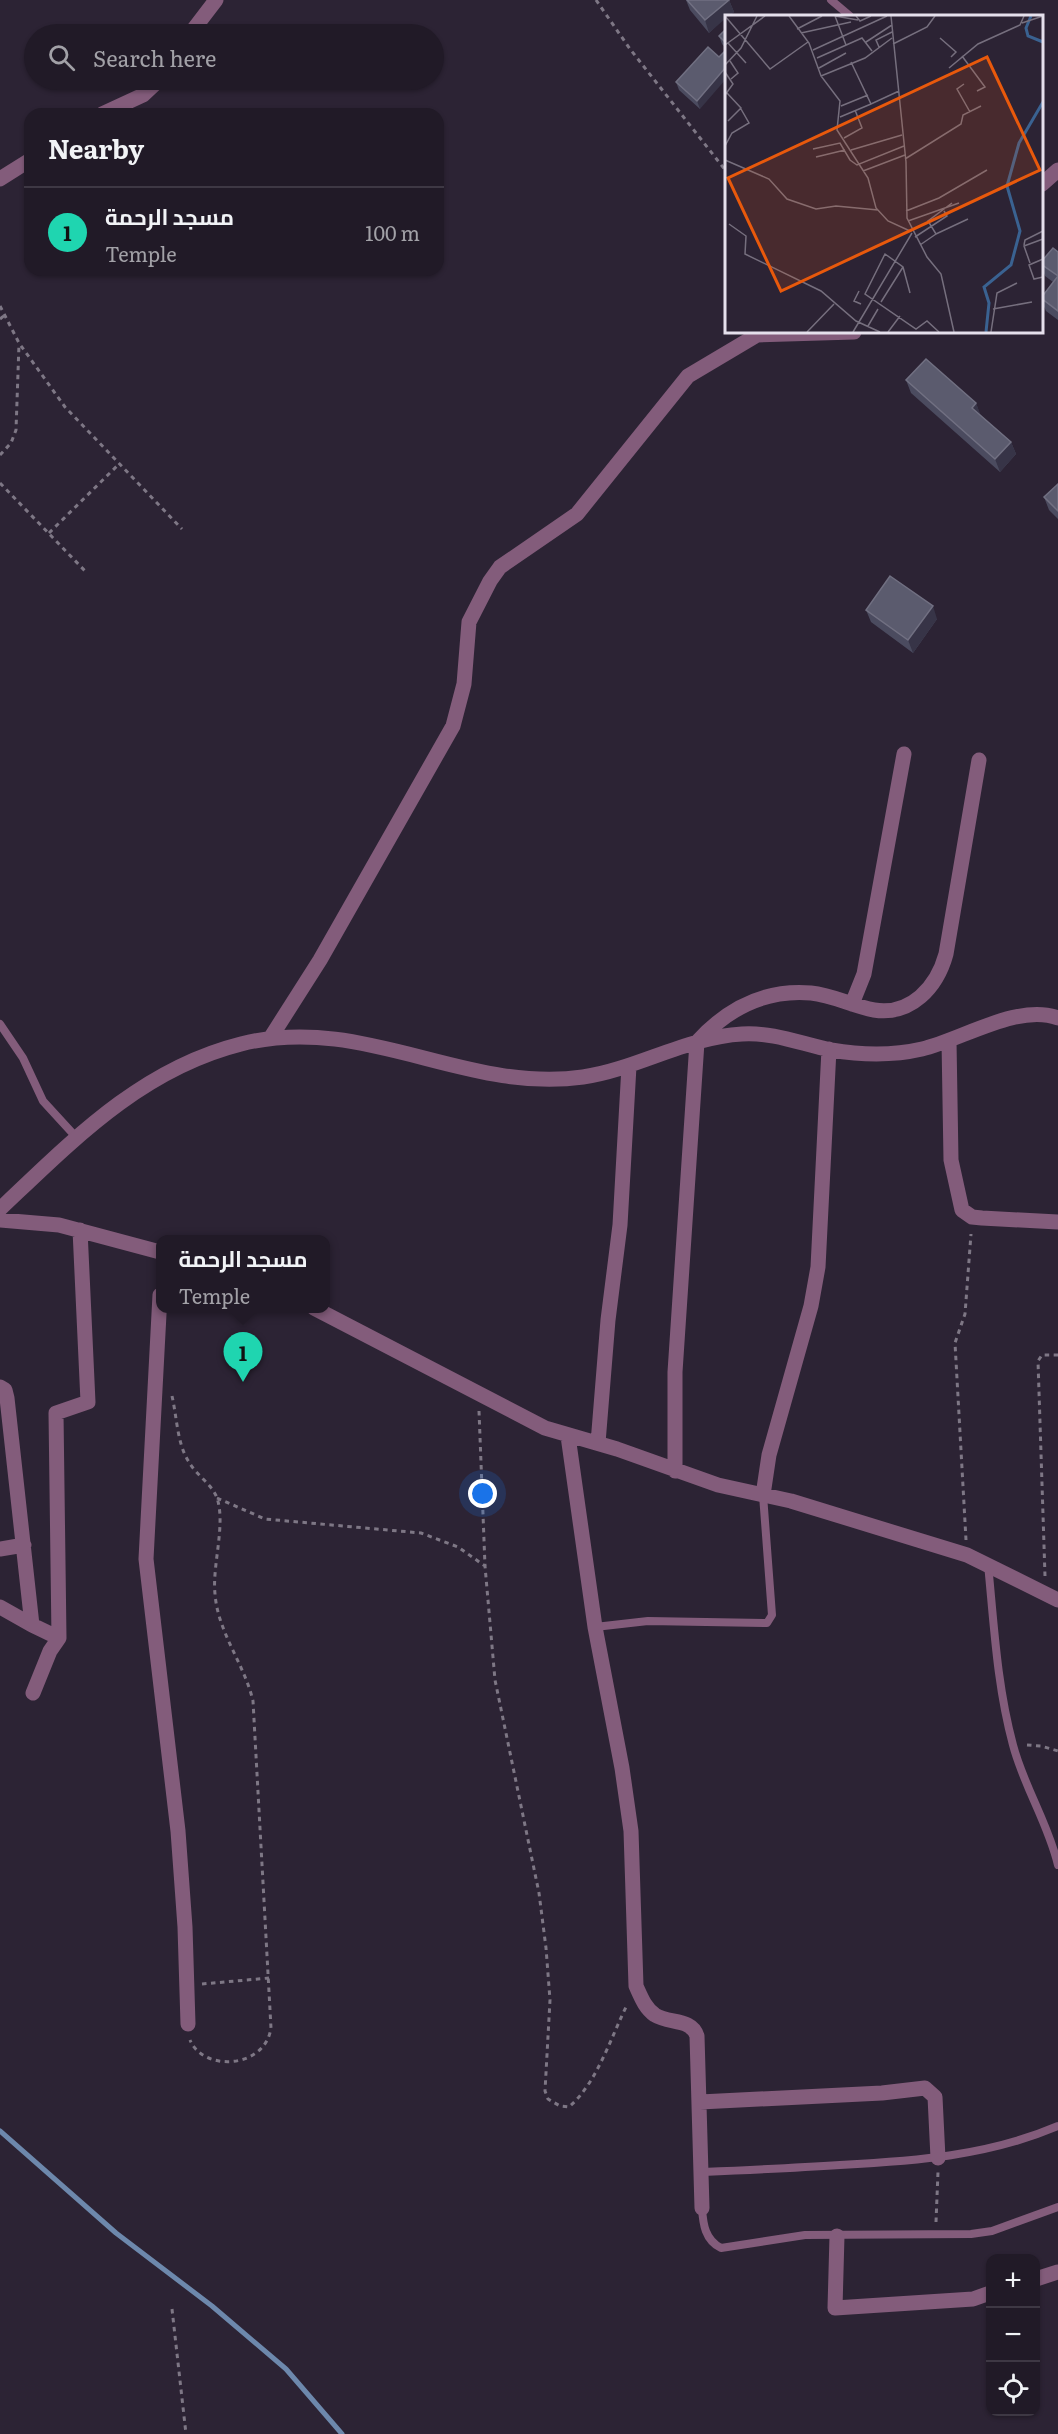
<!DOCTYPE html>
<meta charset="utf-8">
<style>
:root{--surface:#211a27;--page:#2d2733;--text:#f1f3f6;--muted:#a2a1a7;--line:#3e3844;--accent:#1fd5b0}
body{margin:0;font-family:Literata,Cairo,serif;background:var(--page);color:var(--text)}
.controls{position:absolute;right:18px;bottom:18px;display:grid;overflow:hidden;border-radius:12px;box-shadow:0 2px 4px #0004}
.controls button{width:54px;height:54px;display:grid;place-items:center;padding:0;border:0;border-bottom:2px solid var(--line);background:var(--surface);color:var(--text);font:30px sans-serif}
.you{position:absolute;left:483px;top:1494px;width:21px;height:21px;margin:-15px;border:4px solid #fff;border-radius:50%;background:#1a73e8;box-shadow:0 0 0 9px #1a73e833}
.badge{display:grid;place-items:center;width:39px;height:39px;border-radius:50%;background:var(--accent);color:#111;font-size:20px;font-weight:700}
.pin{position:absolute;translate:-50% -50px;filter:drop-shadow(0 2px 3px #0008)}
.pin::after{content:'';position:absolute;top:32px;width:21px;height:18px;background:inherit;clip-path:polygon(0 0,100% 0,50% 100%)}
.popup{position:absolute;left:156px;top:1235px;width:174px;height:78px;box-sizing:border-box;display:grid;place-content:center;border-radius:12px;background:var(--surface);filter:drop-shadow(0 2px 4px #0005);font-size:20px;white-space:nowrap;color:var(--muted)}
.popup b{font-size:22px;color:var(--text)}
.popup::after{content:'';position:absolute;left:50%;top:100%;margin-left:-12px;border:12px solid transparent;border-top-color:var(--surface)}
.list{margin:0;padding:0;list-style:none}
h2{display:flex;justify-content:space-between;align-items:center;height:78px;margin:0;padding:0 24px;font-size:26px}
h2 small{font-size:20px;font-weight:400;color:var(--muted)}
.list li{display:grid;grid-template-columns:39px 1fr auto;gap:18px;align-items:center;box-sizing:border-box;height:90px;padding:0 24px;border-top:2px solid var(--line)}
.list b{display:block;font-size:22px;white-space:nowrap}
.list p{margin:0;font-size:20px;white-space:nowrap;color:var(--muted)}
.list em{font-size:20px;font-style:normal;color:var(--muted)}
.icon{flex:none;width:33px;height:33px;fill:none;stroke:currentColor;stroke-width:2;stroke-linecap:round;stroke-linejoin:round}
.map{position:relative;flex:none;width:1058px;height:2434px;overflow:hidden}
.search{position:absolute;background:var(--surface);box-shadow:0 2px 4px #0004;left:24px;top:24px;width:420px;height:66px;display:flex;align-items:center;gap:15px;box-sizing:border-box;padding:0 21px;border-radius:33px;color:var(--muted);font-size:22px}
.panel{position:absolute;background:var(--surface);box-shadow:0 2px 4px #0004;left:24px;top:108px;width:420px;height:168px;border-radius:18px}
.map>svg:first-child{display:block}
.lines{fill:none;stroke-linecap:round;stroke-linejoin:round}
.stream{stroke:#6d88ac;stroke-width:5}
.path{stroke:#7e7785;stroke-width:3;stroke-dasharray:4.5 4.5;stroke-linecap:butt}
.service{stroke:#835c7b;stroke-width:8}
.minor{stroke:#835c7b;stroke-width:15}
.wall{fill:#4b4b5f}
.shaded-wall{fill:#373447}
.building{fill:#5b5b6e;stroke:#717082;stroke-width:1.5}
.inset-river{fill:none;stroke:#3a6291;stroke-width:3}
.inset-road{fill:none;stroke:#766f7e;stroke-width:1.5}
.view{fill:#e8590c;fill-opacity:0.15;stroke:#e8590c;stroke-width:3}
.inset-edge{fill:none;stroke:#e5e0ec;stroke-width:3}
</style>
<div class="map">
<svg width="1058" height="2434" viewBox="0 0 1058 2434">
<rect width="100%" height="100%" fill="#2c2334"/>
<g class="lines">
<path class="stream" d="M0,2131L116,2233L212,2306L286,2369L342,2434"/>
<path class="path" d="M596,0L630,49L726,171
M0,306L19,343L65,407L182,529
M0,319L5,315
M0,455L11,443L16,430L19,344
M0,483L87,573
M49,533L118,465
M172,1396C177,1417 177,1444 189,1462C196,1475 212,1484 217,1498C226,1525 212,1565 215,1594C218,1633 244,1663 253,1701L271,2028C265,2069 203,2072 190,2040
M479,1411L485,1566L495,1680L539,1893L546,1948L550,2000L545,2091L548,2099L560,2106L569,2107C597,2083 611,2037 627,2005
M217,1498L265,1519L421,1533L458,1547L485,1566
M966,1540L955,1343L965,1314L971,1234
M1045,1576L1038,1361L1042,1355H1058
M1027,1745L1041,1746L1058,1751
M202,1984L269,1978
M936,2222L938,2172
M172,2309L186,2434"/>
<path class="service" d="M831,0L850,16
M0,1024L23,1058L43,1101L76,1137
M988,1564C994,1625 997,1686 1013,1745C1024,1787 1048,1823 1058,1865
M595,1627L648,1621L767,1623L772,1615L763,1495
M703,2172C749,2170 794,2168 840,2165C915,2161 988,2156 1058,2126
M702,2208C703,2224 705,2240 721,2248L805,2235L971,2234L992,2231L1058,2207"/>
<path class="minor" d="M190,34L216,0
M102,114L143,95L159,80
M0,179L30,160
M1042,184L1058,170
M852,1004L864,974L904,754
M271,1037L320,960L453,726L464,684L469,622L490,581L500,567L577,514L688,376L757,335L854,332
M949,1041L951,1160L962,1210L972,1217L982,1218L1058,1222
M0,1209C72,1141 141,1069 241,1044C363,1013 465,1094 583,1077C637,1069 687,1037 742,1034C774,1032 801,1044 831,1050C861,1055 892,1056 922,1049C961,1040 1018,1003 1058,1018
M0,1220L59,1225L160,1252
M160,1295L146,1559L178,1831L185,1927L188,2024
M314,1308L545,1428L617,1449L718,1485L791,1501L967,1555L1058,1600
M0,1387L5,1390L7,1398L32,1625L59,1638
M568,1436L595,1627L622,1768L631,1831L636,1986C641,1997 645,2008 655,2015C669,2024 691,2018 697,2036L702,2208
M598,1443L608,1320L620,1225L629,1066
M675,1471V1372L697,1042C727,1009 765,989 811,993C833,995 852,1006 874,1010C911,1016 937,987 946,954L979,760
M763,1495L769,1455L811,1306L818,1267L829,1049
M0,1549L24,1545
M0,1607L32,1625
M33,1693L50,1651L59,1638L56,1413L88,1402L80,1230
M700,2102L882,2093L925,2088L935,2097L938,2158
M837,2236L835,2308L973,2299L990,2293
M1036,2279L1058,2272"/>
</g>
<path class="wall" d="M686,0H729L734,12L729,16H726L709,33L690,10Z
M726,29V49L722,44L719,36Z
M708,47L700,109L679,90L676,82Z
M1058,252V320L1046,311L1041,300V297L1053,282L1045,276L1041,265V262Z
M906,380L976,403L980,415L1011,442L1016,454L1000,472L911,393Z
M1058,484V519L1049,510L1044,497Z
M866,610L937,619L913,653L871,622Z"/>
<path class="shaded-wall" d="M729,0L734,12L729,16H726V18L709,33L705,20Z
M726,67V79L700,109L697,101Z
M976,403L981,416L972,408Z
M1011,442L1016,454L1000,472L995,459Z
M933,606L937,619L913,653L908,640Z"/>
<path class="building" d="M687,0H729L705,20Z
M726,29V43L719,36Z
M708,47L719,57L726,50V67L697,101L676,82Z
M1053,248L1058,252V311L1041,298L1058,276L1041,264V262Z
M926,359L976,403L972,408L1011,442L995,459L906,380Z
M1058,484V511L1044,497Z
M890,576L933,606L908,640L866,610Z"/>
<g transform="translate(725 15)">
<rect width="318" height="318" fill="#2c2334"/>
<path class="inset-river" d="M306,1L301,13L303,21L318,27M261,317L264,288L259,272L286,250L295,216L282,171L294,128L318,87"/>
<path class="inset-road" d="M0,1L45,54L83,27M64,1L84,28L96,61L115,86L112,115L143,163L151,193L163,206L185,216M110,1L121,30M110,1L133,5M131,1L135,6L146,1M166,1L181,147L182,203L202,242L216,259L229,317M297,8L318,1M72,14L97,1M76,18L126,7M215,23L231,37L226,42M141,27L167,10M3,28L21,48M168,29L202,12L210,1M0,30L40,1M154,32L151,25L167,17M88,35L162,1M237,41L260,72L252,76M92,43L137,23L147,36M5,46L13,58L6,64M126,47L146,89L174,76M0,50L16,33L32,1M94,53L121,38M224,53L253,29L295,10L299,1M0,57L8,69L0,80M96,61L140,43L167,23M239,69L232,74L245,97M2,78L16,93L3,106M116,91L143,80M115,102L146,89M119,123L137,113L130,95M0,131L7,118L24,108L16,94M88,134L115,128L125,145L132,150L179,131M126,135L177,120M91,142L120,135M180,144L236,109L238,100L256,91M0,145L44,164L62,184L91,194L111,191L153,195M138,156L180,140M227,188L203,206L211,219L243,204M181,196L214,183L262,155M183,206L234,188M4,209L21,221L20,239L96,276L131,306L155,317M190,222L222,201L219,196M195,230L211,219M299,230L300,225L318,216M318,244L304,250L309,264L318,262M305,248L299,231L318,224M134,276L129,286L136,289M185,278L178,252L160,239L140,279L191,314L202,306L214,317M156,287L178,252M268,294L307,287M143,311L153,294M82,317L109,289M128,317L187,218M163,317L175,301M266,317L272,278L292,268"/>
<path class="view" d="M262,42L315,155L56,276L3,163Z"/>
<rect width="318" height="318" class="inset-edge"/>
</g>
</svg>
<div class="controls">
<button>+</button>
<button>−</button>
<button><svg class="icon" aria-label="locate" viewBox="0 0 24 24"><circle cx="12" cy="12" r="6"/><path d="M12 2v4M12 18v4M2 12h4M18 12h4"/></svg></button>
</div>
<div class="you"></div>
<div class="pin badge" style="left:243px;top:1382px">1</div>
<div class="popup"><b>مسجد الرحمة</b>Temple</div>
<div class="search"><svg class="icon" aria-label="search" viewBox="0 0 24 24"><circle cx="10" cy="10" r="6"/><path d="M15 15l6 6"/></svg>Search here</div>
<section class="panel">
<h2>Nearby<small></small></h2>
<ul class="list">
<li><span class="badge">1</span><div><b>مسجد الرحمة</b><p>Temple</p></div><em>100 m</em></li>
</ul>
</section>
</div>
